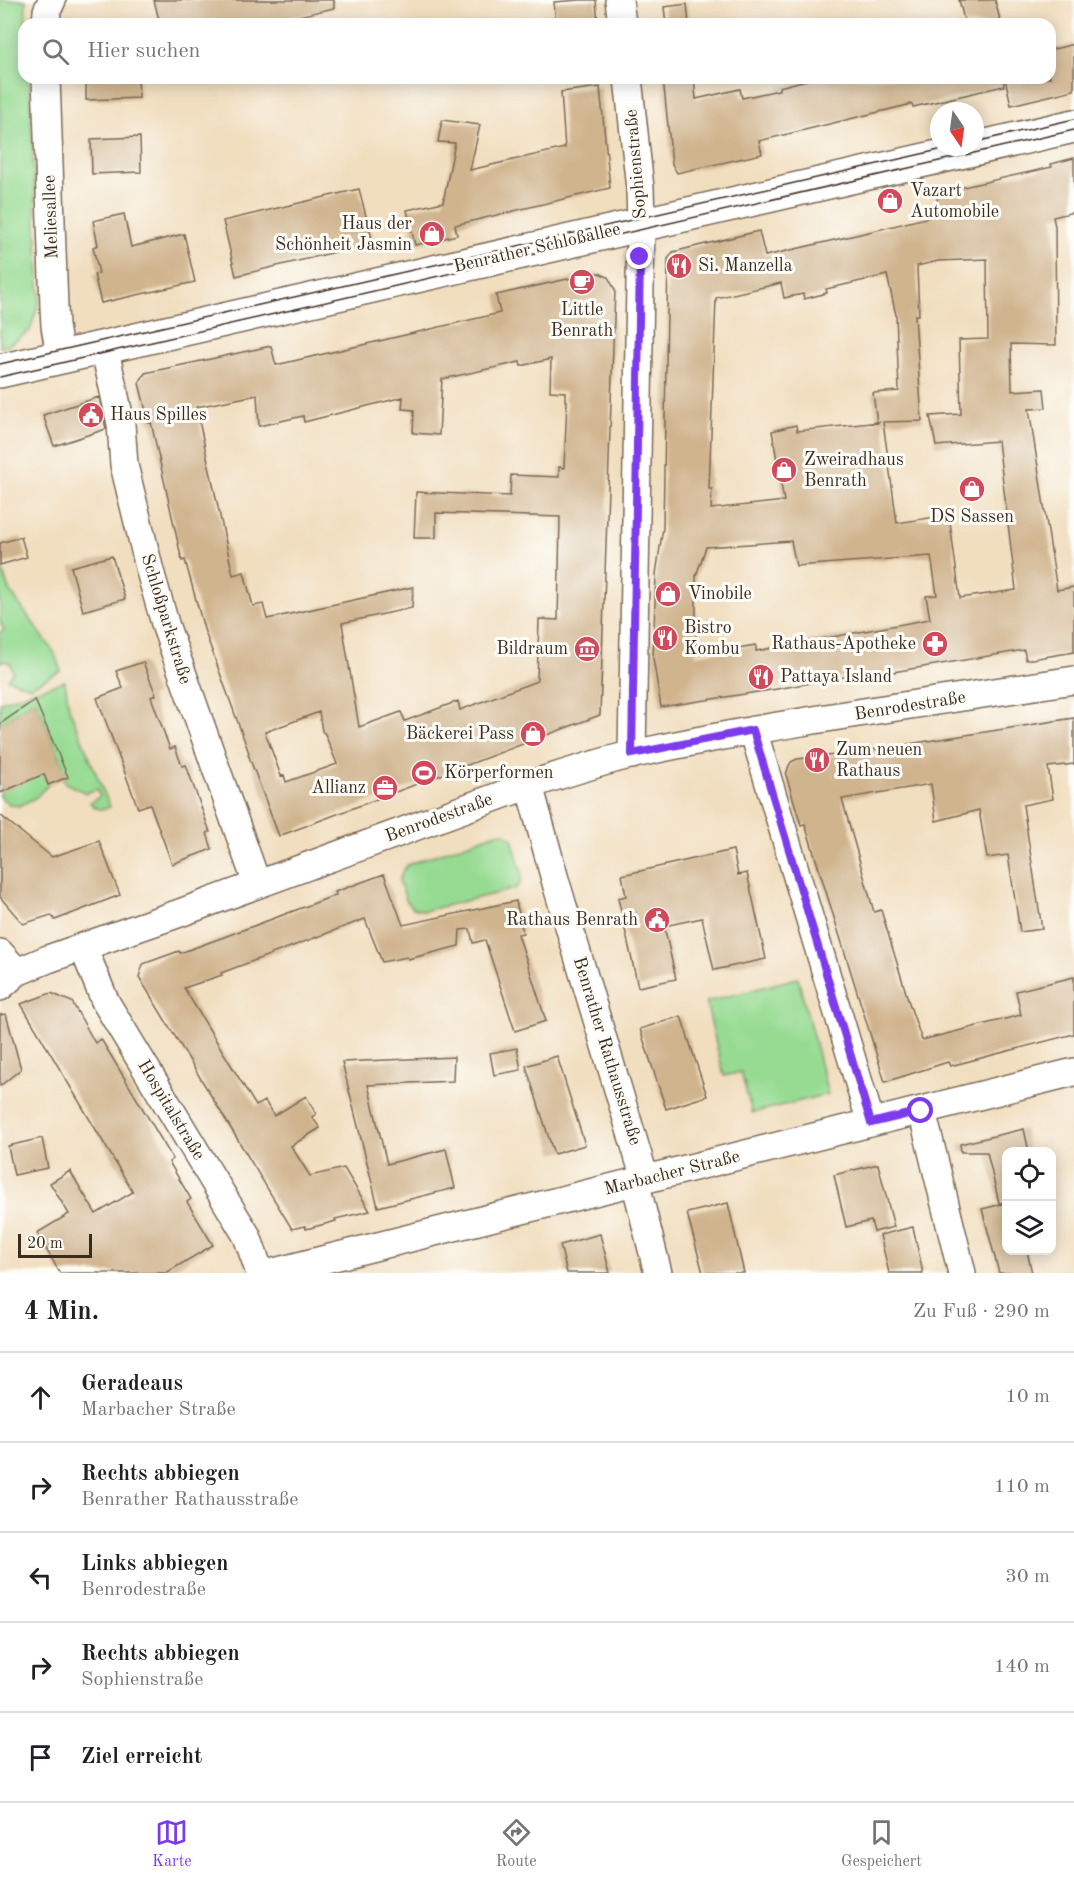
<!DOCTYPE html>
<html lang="de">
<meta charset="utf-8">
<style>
:root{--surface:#fff;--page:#f6f6f6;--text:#202124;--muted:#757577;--line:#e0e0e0;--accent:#7c3aed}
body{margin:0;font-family:"Old Standard TT",serif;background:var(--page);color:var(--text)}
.controls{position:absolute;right:18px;bottom:18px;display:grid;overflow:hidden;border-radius:12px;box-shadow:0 3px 15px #0003}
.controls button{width:54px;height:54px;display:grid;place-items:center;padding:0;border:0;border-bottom:2px solid var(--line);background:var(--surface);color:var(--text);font:30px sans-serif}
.compass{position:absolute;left:930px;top:102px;width:54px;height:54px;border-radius:50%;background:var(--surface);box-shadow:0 3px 15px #0003;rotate:167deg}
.scale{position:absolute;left:18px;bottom:15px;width:74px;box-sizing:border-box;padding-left:6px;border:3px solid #3b2a1e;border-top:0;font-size:16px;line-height:21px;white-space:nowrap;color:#3b2a1e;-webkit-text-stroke:4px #fdfcf7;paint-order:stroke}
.stop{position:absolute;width:18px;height:18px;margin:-14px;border:4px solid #7c3aed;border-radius:50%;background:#fff}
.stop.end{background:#7c3aed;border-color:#fff;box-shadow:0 2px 6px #0008}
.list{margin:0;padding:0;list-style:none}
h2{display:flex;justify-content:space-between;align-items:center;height:78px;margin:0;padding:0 24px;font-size:26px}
h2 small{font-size:20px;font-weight:400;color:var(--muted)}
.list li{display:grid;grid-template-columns:39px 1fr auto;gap:18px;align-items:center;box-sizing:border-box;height:90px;padding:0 24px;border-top:2px solid var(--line)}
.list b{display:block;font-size:22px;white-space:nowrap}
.list p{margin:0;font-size:20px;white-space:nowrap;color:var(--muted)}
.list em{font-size:20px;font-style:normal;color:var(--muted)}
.icon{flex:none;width:33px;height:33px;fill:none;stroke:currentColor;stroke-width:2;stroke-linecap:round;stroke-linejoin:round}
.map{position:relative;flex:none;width:1074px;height:1273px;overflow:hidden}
.search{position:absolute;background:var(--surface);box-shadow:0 3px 15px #0003;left:18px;right:18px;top:18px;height:66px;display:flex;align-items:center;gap:15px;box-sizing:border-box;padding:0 21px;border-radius:18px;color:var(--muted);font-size:22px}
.sheet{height:528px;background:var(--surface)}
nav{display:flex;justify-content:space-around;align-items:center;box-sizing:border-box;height:84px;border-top:2px solid var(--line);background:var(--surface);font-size:16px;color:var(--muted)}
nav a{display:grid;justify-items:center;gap:3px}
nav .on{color:var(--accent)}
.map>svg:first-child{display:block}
.green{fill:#97db93;stroke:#698258;stroke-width:1.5}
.building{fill:#d0b48e;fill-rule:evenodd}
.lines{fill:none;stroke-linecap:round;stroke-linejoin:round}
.minor-casing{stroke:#7b6956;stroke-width:30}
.secondary-casing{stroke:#7b6956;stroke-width:36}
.minor{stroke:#fff;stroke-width:27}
.secondary{stroke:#fff;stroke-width:33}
.tram{stroke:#3b2a1e;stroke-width:1.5}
.route{stroke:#7c3aed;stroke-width:8}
.labels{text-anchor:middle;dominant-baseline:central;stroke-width:6;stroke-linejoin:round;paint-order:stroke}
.street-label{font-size:18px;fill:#3b2a1e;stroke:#fdfcf7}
.poi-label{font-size:18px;fill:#3b2a1e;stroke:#fdfcf7;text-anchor:start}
</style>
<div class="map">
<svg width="1074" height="1273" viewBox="0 0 1074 1273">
<rect width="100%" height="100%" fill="#fdfcf7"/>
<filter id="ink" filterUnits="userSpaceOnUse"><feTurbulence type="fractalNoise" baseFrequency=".0167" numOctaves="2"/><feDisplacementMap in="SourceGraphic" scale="12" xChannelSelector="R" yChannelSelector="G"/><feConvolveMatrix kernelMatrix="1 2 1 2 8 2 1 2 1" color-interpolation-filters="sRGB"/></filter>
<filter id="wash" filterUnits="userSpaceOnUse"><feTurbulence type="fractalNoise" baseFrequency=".008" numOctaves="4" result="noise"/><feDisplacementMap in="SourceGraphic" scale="24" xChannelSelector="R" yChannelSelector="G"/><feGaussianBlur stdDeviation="1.35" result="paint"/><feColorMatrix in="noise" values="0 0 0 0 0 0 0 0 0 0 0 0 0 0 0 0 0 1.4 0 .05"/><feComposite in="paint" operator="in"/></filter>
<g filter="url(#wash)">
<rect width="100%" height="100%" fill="#f1debf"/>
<path class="green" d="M0,0H26L24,78H29L40,299L30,331L7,346L0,347Z
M0,563L9,590L54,652L61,671L30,687L8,679L13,672L11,664L5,661L0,662V632L4,630L0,622Z
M65,681L69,708L110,807C101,810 95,810 90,802L100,797L97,789L86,793L65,783L59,768L63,765L35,700L0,724V702Z
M44,774L48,785L35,798L19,806L9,804L0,797V783Z
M497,833H504L512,839L522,874L520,884L514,889L424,911L413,908L407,902L399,881L402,872L407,865Z
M798,978L828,1094L752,1113L741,1072L724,1076L706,1002Z"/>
<g id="blocks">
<path class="building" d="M154,0H334V8L265,24H160Z
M580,0H596L598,24H556L554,2Z
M959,0H995L1001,24H965Z
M687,4L689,24H666L664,7Z
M1074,44V90L1011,105L1005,78H1050V50Z
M86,78H138L139,98L86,100Z
M663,78H694L696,99L740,89L742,98L779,90V87L814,78H1003L1004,86L913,107L912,104L759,141L762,154L677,173L672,164Z
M600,87L610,188L455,225L457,235L415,245L407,210L443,202L455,143L438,142L442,120L480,125L470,170L565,148L561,92Z
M140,137L141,172L92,174L91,139Z
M1074,158V212L1053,217L1055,226L1056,345L1011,344L1012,391L1044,389L1046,408L1029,409L1057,590L1074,587V652L1026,660L1024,650L881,674L862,677L861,674L771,690L661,707L653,658L656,574L663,527L668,259L673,252L759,231L765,256L873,231L938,215L937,193L1052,167L1051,164ZM987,259L988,339L959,340L961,414L930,416L936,446L998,441L1016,590L960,598L949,515L897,523L883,422L922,421L915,315H919L917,266L938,261ZM887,275L896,315L899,391L873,393L877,423L880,422L797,431L796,425L772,431L784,501L711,509L712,489H709L716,298L781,283L784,298L803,294L804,299L827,293L826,289ZM791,541L796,566L931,556L937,595L926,596L930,619L756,651V645L696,655V576L706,547Z
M359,189L373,243L236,276L223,221Z
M124,214L131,247L184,234L195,282L101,303L94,274L99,273L93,247L98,245L93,221Z
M594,273H599L608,277L615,290L600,715L279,836L248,754L249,753L204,629L185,560L182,561L151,422L149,423L139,383L145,373L271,346L276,365L500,313L496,295ZM551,359L550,391L565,392V401H567L564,468L559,467V477L511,475L510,496L416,492L414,538H436V513L560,517L558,620L539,619L537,681L460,710L458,701L405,721L401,712L359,727L342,623L412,608L413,587L267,619L263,604L253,606L244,572L233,575L196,407L257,395L259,426L303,416L304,422L403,397L402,409L414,410L413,433L439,435L442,379L520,362L521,366ZM319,712L322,731L325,734L337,764L286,782L284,775L281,776L265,732Z
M99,397L106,429L54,446L43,415Z
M21,537L27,557L0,565V543Z
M112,556L125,599L83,611L71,567Z
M143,662L156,695L151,697L170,749L175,747L182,766L186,765L210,832L207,833L212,849L172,864L150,804L138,808L97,698L123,688L116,671Z
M35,700L68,777L48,785L44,774L0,793V724Z
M1074,718V764L1048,767L1053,799L1023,805L1042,929L1020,932L1008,855L987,858L979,810L936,821L931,784L842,799L874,912L881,910L910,1006L922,1040L1021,1015L1016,991L1074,977V1034L950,1066L948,1062L885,1082L805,824L801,825L786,775L788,768L791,762L797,759L845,754Z
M0,815L52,857L99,841L120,895L55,920L51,915L23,924L0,897Z
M733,850L738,875L747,873L766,959L714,970L702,918L664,926L676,979L638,987L618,898L626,896L622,875Z
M384,874L403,925L516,901L523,933L518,934L546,1021L515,1031L485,940L473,943L470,929L460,930L459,946L408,959L407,957L382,962L365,919L221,973L222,975L184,988L256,1106L265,1101L274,1116L306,1096L316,1114L312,1117L320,1128L291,1146L310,1176L344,1168L370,1211L335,1219L336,1221L306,1229L305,1226L292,1229L139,977L143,964L179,951L180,953L224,937L336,895L335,892Z
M51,993L72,1002L95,1043L101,1039L173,1159L169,1162L191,1199L187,1202L213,1245L166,1273H60L37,1233L69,1214L50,1183L70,1171L96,1214L133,1192L21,1004Z
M6,1014L21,1069L0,1086V1015Z
M681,1016L707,1096L666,1109L640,1029Z
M517,1048L521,1070L494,1075L490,1053Z
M557,1056L585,1145L554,1154L526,1066Z
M454,1057L453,1081L368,1085L387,1164L446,1149L455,1188L378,1207L342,1062Z
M1024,1129L1029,1152H1006V1203H999L987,1152H961L960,1144Z
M42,1138L48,1168L14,1175L8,1146Z
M878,1164L894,1227L874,1232L871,1221L846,1227L834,1175Z
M728,1203L744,1273H703L687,1213Z
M1006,1203V1251H1027L1032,1273H999L982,1209Z
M913,1227L923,1273H889L880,1235Z
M600,1234L610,1273H567L560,1245Z"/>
</g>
</g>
<g filter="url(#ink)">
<use href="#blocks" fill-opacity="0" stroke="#7b6956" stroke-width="1.5"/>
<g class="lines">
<g class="minor-casing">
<path id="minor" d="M619,0L622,24
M46,24L47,11L52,0
M46,78L54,307L55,326L60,356
M628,78L640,188L641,224L632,755
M104,346L121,424L124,465L150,571L166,627L257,884
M753,730L871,1123
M529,785L556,883L645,1179
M83,947L105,1001L247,1236L260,1273
M0,953L17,972
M0,987L17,972L48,959L177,914L529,785C564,774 599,762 634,754C779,722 927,703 1074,680
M922,1111L962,1273
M635,1181L658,1273
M270,1273L1074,1072"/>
</g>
<g class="secondary-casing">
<path id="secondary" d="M0,371L1074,126"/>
</g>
<use href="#minor" class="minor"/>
<use href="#secondary" class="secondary"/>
<path class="tram" d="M975,142L1074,119
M0,364L952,147
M0,377L1074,130"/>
</g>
</g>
<g class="lines" filter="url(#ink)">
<path class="route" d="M640,257L632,754L753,730L871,1123L921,1111"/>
</g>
<defs>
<g id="shop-disc" transform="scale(1.35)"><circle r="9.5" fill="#d1495b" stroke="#fdfcf7"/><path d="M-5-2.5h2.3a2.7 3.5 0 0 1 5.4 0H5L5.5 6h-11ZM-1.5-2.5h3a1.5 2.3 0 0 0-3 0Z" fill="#fff"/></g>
<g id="restaurant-disc" transform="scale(1.35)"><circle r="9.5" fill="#d1495b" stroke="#fdfcf7"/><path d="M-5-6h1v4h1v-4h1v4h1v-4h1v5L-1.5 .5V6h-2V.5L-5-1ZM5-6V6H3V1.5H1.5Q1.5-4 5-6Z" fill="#fff"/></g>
<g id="cafe-disc" transform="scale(1.35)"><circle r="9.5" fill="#d1495b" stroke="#fdfcf7"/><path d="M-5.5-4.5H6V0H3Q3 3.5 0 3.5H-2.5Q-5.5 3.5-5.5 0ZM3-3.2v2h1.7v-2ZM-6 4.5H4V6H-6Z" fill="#fff"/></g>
<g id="civic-disc" transform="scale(1.35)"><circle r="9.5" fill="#d1495b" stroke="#fdfcf7"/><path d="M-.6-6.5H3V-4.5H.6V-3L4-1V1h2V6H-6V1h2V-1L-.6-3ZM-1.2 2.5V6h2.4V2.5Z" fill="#fff"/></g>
<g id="pharmacy-disc" transform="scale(1.35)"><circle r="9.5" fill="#d1495b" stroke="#fdfcf7"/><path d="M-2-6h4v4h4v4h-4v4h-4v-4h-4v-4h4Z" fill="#fff"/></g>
<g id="museum-disc" transform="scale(1.35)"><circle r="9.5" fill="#d1495b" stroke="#fdfcf7"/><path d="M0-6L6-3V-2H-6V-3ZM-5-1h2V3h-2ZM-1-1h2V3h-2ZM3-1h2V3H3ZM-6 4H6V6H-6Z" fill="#fff"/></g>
<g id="stadium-disc" transform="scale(1.35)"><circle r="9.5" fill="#d1495b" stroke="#fdfcf7"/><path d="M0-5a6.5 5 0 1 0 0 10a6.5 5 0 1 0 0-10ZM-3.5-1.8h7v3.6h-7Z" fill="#fff"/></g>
<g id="office-disc" transform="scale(1.35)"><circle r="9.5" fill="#d1495b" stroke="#fdfcf7"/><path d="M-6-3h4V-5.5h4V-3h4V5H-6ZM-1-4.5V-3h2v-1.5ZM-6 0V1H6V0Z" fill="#fff"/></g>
</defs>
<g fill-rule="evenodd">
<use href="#shop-disc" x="890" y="201"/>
<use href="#shop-disc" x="432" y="234"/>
<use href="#restaurant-disc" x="679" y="266"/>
<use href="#cafe-disc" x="582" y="282"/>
<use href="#civic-disc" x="91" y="415"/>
<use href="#shop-disc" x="784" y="470"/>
<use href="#shop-disc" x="972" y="489"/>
<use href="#shop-disc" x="668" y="594"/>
<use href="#restaurant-disc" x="665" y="638"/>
<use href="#pharmacy-disc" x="935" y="644"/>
<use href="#museum-disc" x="587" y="649"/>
<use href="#restaurant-disc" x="761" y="677"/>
<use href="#shop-disc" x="533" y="734"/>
<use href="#restaurant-disc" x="817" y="760"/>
<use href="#stadium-disc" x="424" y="773"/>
<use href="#office-disc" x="385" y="788"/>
<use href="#civic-disc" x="657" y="920"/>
</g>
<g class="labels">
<g class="street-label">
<text transform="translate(636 164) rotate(-95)">Sophienstraße</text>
<text transform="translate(51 217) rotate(-92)">Meliesallee</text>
<text transform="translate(537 248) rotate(-13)">Benrather Schloßallee</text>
<text transform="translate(166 619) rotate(73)">Schloßparkstraße</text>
<text transform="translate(910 706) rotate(-9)">Benrodestraße</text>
<text transform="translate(439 818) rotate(-20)">Benrodestraße</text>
<text transform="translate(607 1051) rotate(73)">Benrather Rathausstraße</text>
<text transform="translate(171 1110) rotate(59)">Hospitalstraße</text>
<text transform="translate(672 1173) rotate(-14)">Marbacher Straße</text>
</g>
<g class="poi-label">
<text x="910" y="191">Vazart<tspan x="910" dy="21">Automobile</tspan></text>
<text x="412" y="224" text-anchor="end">Haus der<tspan x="412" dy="21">Schönheit Jasmin</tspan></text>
<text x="698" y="266">Si. Manzella</text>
<text x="582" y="310" text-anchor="middle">Little<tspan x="582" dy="21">Benrath</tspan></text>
<text x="110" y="415">Haus Spilles</text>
<text x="804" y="460">Zweiradhaus<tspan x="804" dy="21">Benrath</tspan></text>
<text x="972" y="517" text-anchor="middle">DS Sassen</text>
<text x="688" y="594">Vinobile</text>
<text x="684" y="628">Bistro<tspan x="684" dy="21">Kombu</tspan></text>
<text x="916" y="644" text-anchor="end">Rathaus-Apotheke</text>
<text x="568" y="649" text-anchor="end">Bildraum</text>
<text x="780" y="677">Pattaya Island</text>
<text x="514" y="734" text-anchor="end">Bäckerei Pass</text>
<text x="836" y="750">Zum neuen<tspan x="836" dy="21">Rathaus</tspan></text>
<text x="444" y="773">Körperformen</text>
<text x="366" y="788" text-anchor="end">Allianz</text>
<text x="638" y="920" text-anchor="end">Rathaus Benrath</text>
</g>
</g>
</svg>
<div class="controls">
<button><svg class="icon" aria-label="locate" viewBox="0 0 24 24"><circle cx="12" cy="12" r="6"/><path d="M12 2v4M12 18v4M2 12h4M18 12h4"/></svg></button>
<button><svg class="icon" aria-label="layers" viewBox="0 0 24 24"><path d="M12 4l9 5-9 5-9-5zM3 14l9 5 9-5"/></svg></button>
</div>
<svg class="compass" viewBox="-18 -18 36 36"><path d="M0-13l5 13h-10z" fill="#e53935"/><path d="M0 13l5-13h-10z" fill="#757577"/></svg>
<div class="scale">20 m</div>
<div class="stop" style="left:921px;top:1111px"></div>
<div class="stop end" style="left:640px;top:257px"></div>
<div class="search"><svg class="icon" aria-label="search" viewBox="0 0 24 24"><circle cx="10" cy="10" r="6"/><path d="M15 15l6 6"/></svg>Hier suchen</div>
</div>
<section class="sheet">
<h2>4 Min.<small>Zu Fuß · 290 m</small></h2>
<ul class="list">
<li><svg class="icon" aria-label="ahead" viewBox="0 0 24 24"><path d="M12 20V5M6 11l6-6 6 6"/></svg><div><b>Geradeaus</b><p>Marbacher Straße</p></div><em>10 m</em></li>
<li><svg class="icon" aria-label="right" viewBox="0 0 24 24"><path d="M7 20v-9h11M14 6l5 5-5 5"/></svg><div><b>Rechts abbiegen</b><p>Benrather Rathausstraße</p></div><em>110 m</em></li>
<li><svg class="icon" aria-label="left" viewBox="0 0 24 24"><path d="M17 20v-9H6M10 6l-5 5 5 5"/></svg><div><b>Links abbiegen</b><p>Benrodestraße</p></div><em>30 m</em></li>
<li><svg class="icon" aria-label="right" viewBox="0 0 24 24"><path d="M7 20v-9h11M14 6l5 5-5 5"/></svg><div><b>Rechts abbiegen</b><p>Sophienstraße</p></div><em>140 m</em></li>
<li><svg class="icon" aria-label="arrive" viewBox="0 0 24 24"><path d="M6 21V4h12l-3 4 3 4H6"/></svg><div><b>Ziel erreicht</b></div></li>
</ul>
</section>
<nav>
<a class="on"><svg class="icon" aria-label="map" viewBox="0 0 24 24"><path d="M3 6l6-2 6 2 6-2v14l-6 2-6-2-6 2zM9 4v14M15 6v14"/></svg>Karte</a>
<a><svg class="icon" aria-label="directions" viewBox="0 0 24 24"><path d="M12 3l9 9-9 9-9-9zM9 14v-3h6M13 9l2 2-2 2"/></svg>Route</a>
<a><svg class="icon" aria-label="saved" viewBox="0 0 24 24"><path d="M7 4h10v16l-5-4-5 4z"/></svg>Gespeichert</a>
</nav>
